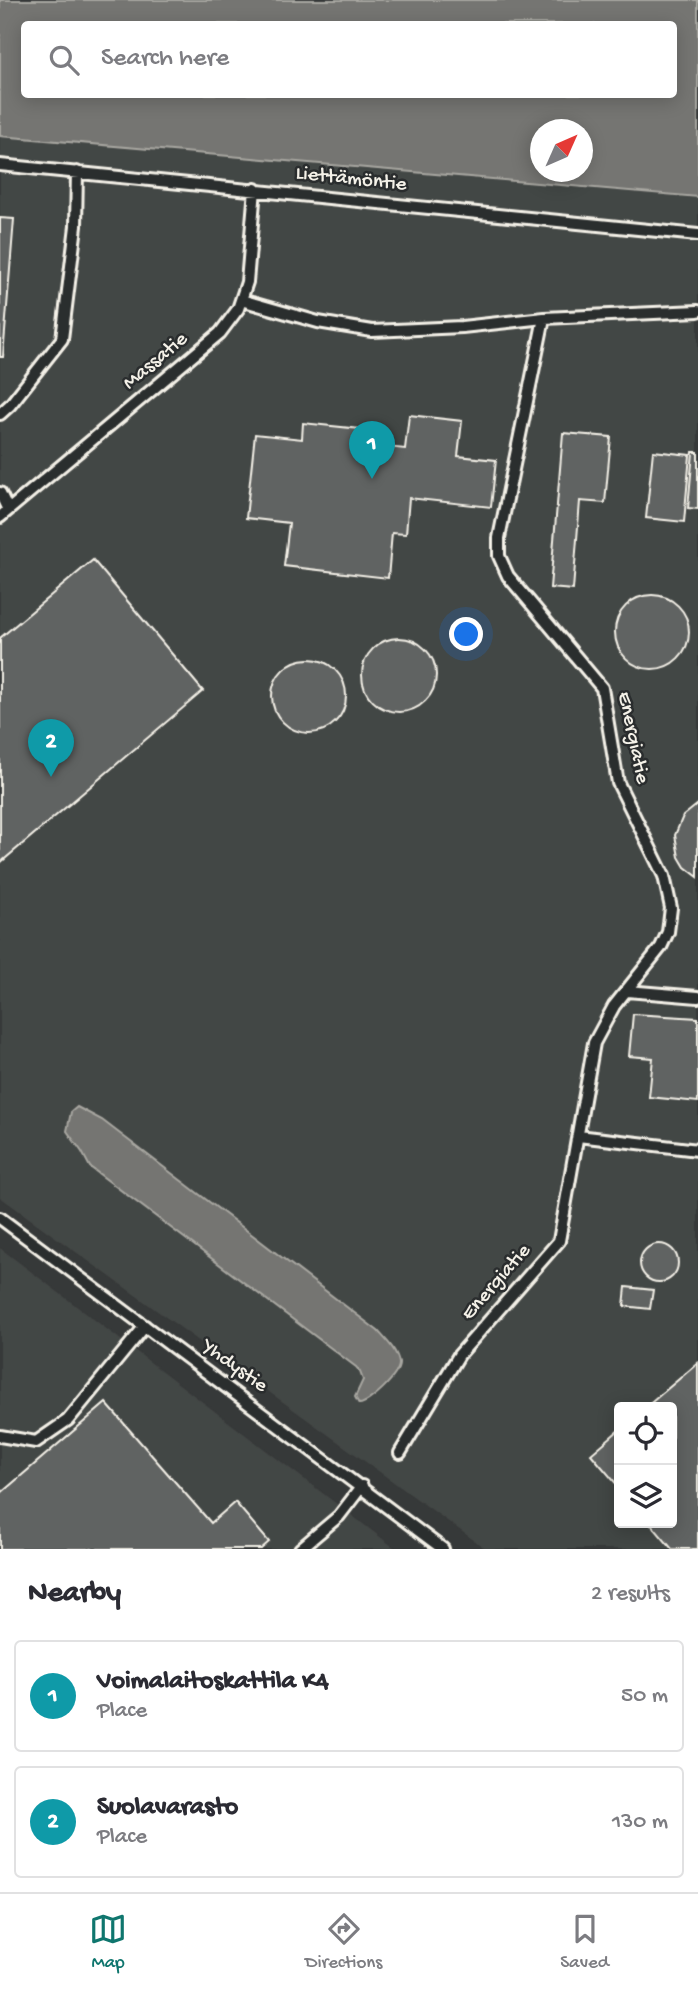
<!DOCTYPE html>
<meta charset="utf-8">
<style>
:root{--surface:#fff;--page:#f2f2f3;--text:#2b2b33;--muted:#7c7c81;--line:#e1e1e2;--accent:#0f766e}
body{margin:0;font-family:"Gochi Hand",sans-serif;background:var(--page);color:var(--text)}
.controls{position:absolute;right:21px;bottom:21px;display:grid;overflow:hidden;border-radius:7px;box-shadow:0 4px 18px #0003}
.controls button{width:63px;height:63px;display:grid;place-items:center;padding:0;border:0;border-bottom:2px solid var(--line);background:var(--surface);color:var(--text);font:35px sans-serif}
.compass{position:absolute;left:530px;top:119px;width:63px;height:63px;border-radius:50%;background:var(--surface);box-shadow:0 4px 18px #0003;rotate:45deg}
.you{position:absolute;left:467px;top:635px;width:24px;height:24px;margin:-18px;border:5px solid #fff;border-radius:50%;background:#1a73e8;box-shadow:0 0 0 10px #1a73e833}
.badge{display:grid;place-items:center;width:46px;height:46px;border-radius:50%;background:var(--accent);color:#fff;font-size:23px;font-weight:700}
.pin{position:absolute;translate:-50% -58px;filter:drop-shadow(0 2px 4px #0008)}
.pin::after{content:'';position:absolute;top:37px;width:24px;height:21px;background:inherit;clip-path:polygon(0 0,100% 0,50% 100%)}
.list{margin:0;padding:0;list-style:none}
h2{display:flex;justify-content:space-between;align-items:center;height:91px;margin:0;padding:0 28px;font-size:30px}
h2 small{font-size:23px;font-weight:400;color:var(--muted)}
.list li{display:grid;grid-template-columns:46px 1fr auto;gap:21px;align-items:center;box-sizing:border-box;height:112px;margin:0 14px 14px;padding:0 14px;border:2px solid var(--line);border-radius:7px}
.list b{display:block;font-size:26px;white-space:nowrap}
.list p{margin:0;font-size:23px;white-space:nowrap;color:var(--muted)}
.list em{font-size:23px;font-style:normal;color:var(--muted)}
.icon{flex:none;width:38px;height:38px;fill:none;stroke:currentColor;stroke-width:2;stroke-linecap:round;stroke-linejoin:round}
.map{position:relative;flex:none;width:698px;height:1549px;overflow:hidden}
.search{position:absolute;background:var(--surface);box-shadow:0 4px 18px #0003;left:21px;right:21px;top:21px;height:77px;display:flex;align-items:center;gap:18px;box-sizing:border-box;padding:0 24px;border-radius:7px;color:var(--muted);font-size:26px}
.sheet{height:343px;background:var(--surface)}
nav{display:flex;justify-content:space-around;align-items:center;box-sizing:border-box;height:98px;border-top:2px solid var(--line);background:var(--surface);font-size:19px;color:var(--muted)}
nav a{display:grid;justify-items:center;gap:4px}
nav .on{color:var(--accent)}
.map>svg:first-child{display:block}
.built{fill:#434645;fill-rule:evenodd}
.water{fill:#757572;stroke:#a8a7a1;stroke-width:2;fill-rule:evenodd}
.building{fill:#616362;stroke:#f4f1e8;stroke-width:2}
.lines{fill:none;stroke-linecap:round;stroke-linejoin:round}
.lane-casing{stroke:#f4f1e8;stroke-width:16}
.lane{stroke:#2a2d2e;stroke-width:10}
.labels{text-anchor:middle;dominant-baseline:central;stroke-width:5;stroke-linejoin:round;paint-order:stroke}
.street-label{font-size:21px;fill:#f4f1e8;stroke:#2a2d2e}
</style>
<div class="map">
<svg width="698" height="1549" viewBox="0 0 698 1549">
<rect width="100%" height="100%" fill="#363939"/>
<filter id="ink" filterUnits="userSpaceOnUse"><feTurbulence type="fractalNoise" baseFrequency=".0143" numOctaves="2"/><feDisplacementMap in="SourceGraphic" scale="14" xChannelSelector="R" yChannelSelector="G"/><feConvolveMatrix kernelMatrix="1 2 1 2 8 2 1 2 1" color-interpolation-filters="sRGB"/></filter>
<g filter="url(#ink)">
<path class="built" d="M0,136L698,197V1549H486L0,1197ZM619,1407H672V1523H619Z
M0,1248L396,1549H0Z"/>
<path class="water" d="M0,0H698V197L0,136ZM24,24H674V94H24ZM540,130H582V172H540Z
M77,1107L102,1120L378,1331C386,1340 397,1350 399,1363C400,1375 368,1405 359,1404L355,1397L363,1380L360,1372L356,1367L90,1167L82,1152L67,1131L71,1112Z"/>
<path class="building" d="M0,218L14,219L3,357H0Z
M409,415L462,421L458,456L496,460L491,507L409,498L406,534L392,533L388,578L284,566L289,523L246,518L255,434L302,439L303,423L360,429L359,444L405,449Z
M563,433L611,437L605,503L580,501L573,590L550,588Z
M653,451L690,455L684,522L646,518Z
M693,452H698V509L688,508Z
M93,560L203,691L0,863V638Z
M615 632a37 37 0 1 1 74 0a37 37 0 1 1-74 0Z
M362 675a37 37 0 1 1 74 0a37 37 0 1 1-74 0Z
M272 696a37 37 0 1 1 74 0a37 37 0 1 1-74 0Z
M698,804V877L685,867L679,857L675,835L683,816Z
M633,1014L698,1018V1102L649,1097L653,1058L629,1056Z
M640 1263a19 19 0 1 1 38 0a19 19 0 1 1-38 0Z
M626,1287L653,1290L650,1309L624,1306Z
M698,1363V1549H672L650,1523H672V1407H646Z
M106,1403L211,1523L235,1502L269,1542L261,1549H0V1494Z
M619,1430V1487L591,1454Z"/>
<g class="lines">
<g class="lane-casing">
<path id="lane" d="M0,165L698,235
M241,300L318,322L372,331L462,327L544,318L698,311
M0,414L10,405L62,339L76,226L77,172
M0,493L8,510
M0,517L220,333L238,309L247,282L255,189
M627,991L698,997
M578,1136L698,1150
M0,1218L443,1549
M0,1436L36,1442L68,1420L145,1326
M400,1453L459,1355L559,1241L594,1043L614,1006L661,947L668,932L671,908L664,876L618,783L602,688L508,576L499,556V538L544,318
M300,1549L339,1516L362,1486"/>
</g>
<use href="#lane" class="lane"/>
</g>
</g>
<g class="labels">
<g class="street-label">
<text transform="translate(351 180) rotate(6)">Liettämöntie</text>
<text transform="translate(156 362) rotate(-40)">Massatie</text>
<text transform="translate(632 738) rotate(78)">Energiatie</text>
<text transform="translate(497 1283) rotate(-49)">Energiatie</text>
<text transform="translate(234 1367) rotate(36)">Yhdystie</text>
</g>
</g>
</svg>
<div class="controls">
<button><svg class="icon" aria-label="locate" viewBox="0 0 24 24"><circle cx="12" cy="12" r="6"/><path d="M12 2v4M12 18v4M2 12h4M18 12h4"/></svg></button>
<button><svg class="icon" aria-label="layers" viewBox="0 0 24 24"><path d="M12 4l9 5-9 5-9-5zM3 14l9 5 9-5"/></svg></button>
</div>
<svg class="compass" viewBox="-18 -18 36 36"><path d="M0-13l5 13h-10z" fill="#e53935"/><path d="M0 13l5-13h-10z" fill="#7c7c81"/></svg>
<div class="you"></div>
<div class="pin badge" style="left:372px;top:479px;background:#0f9aa8">1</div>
<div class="pin badge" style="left:51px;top:777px;background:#0f9aa8">2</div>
<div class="search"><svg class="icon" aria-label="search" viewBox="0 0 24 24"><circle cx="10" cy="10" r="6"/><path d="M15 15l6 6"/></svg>Search here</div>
</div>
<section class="sheet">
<h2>Nearby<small>2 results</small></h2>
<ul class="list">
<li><span class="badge" style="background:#0f9aa8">1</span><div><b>Voimalaitoskattila K4</b><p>Place</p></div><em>50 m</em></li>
<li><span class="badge" style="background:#0f9aa8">2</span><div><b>Suolavarasto</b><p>Place</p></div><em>130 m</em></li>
</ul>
</section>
<nav>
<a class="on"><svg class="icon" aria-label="map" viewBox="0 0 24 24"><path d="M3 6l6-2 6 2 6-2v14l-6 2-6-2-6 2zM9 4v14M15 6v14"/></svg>Map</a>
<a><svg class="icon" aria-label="directions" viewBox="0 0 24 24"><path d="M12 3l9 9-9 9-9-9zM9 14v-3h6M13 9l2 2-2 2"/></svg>Directions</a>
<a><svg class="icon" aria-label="saved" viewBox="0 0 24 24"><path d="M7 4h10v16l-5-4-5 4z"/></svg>Saved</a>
</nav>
